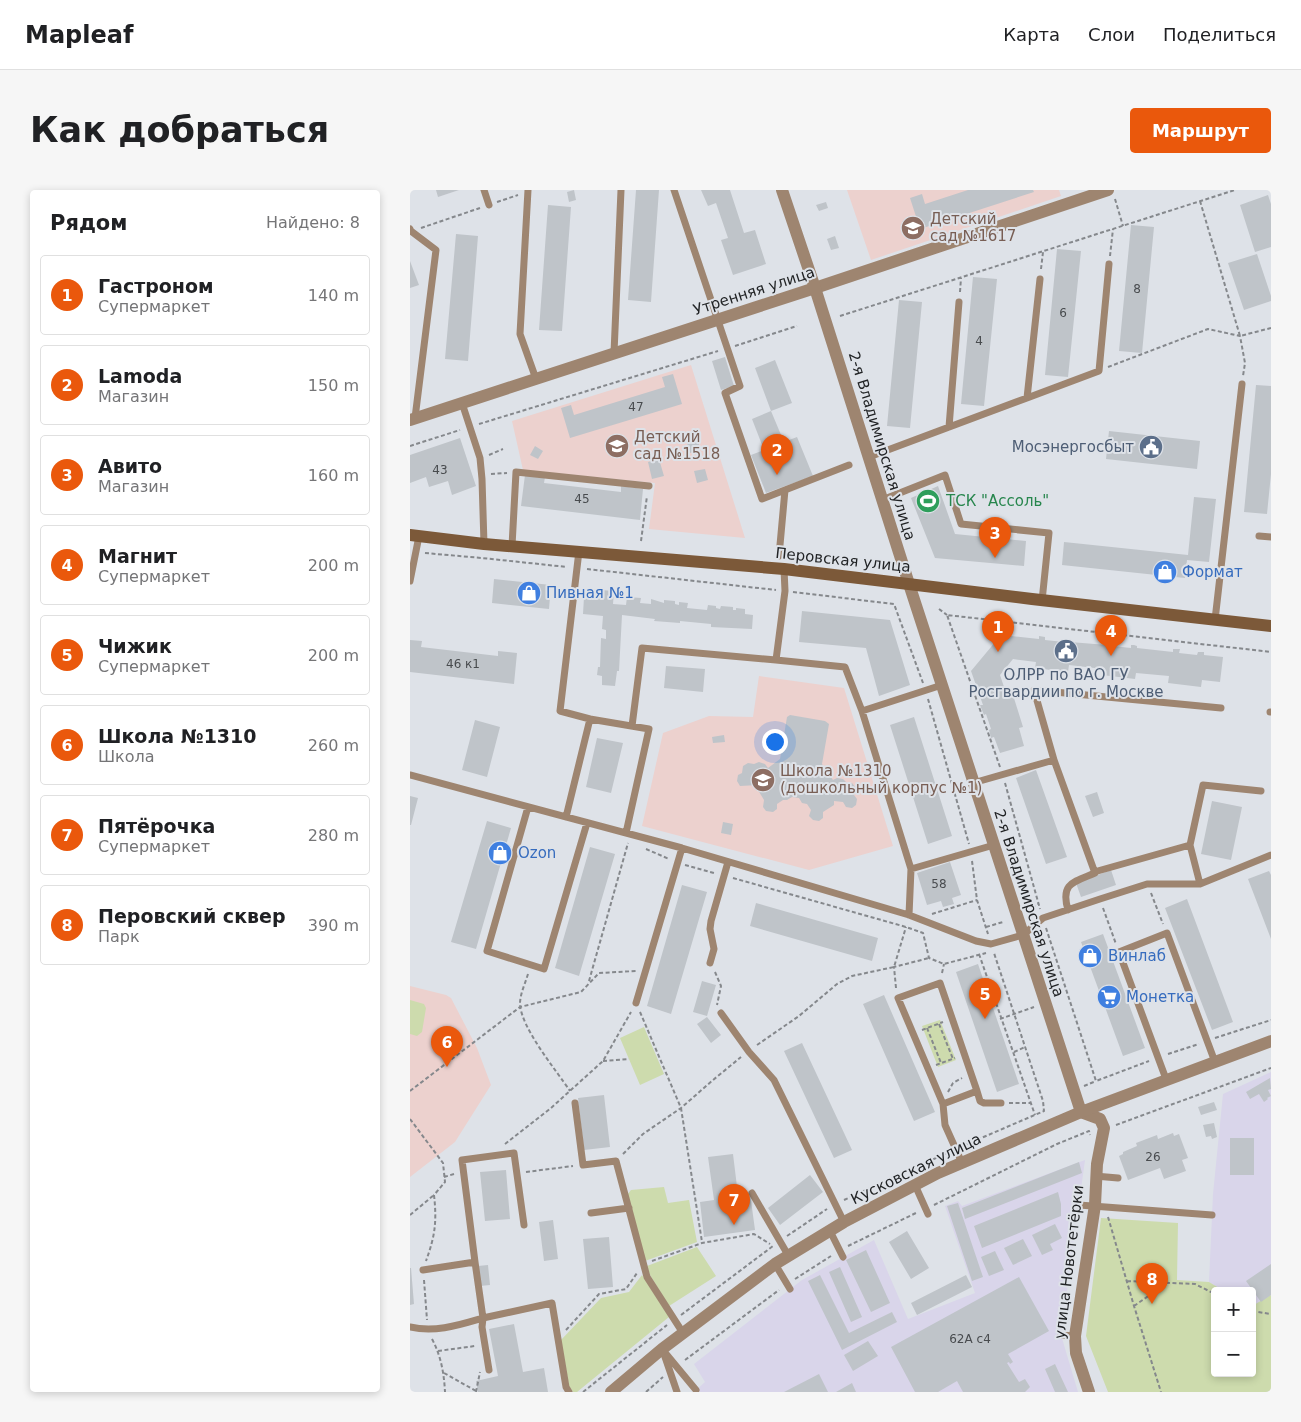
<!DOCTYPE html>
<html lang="ru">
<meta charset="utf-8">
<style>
:root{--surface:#fff;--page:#f6f6f6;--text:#202124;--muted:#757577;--line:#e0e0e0;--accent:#ea580c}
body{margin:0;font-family:"DejaVu Sans",sans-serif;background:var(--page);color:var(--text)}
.controls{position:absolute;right:15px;bottom:15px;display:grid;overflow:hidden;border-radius:5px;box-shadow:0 2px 8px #0003}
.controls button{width:45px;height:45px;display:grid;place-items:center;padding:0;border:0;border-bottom:1px solid var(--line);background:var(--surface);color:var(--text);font:25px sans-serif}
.you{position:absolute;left:364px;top:551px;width:18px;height:18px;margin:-12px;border:4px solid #fff;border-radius:50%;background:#1a73e8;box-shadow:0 0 0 8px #1a73e833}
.badge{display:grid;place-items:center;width:32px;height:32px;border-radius:50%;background:var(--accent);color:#fff;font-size:16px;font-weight:700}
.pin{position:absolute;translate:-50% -41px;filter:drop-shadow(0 1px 2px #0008)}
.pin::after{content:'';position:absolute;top:26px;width:18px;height:15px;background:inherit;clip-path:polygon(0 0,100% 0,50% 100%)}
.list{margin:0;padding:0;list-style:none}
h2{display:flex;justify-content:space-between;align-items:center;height:65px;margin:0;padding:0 20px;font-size:21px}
h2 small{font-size:16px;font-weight:400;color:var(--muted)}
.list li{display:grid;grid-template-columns:32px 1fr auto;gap:15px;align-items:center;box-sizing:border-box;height:80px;margin:0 10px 10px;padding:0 10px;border:1px solid var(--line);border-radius:5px}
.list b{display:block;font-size:19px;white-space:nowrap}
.list p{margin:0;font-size:16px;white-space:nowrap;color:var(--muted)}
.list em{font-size:16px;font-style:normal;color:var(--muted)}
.map{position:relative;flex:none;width:861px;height:1202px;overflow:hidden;border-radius:5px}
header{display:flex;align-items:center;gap:30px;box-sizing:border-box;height:70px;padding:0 25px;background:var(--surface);border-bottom:1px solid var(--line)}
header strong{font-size:24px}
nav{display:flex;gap:28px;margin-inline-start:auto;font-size:18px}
.intro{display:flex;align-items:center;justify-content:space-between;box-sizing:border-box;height:120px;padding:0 30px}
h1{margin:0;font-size:35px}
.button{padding:12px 22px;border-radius:5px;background:var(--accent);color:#fff;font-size:18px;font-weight:700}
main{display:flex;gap:30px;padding:0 30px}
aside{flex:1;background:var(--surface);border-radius:5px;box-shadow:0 2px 8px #0003}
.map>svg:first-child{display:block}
.industrial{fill:#d9d5ea}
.education{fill:#ecd1ce}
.green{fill:#cddbad}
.building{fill:#bfc4c9}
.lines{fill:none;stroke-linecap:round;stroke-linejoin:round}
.path{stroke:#85888c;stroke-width:2;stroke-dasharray:4 2.5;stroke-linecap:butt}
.service{stroke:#9e8570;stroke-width:7}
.minor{stroke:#9e8570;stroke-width:12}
.tertiary{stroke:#9e8570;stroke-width:12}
.secondary{stroke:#7c5939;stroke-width:12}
.labels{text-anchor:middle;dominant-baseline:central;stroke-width:4;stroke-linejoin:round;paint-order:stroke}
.number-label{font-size:12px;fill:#484b4e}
.education-label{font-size:15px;fill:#785e54;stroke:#dee2e8;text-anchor:start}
.street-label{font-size:15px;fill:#212325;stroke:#dee2e8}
.service-label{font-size:15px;fill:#4e5e75;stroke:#dee2e8;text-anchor:end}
.leisure-label{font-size:15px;fill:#27864d;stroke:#dee2e8;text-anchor:start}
.shop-label{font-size:15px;fill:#366cbe;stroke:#dee2e8;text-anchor:start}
</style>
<header>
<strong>Mapleaf</strong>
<nav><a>Карта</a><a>Слои</a><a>Поделиться</a></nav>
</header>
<div class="intro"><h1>Как добраться</h1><a class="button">Маршрут</a></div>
<main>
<aside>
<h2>Рядом<small>Найдено: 8</small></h2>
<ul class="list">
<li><span class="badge">1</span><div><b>Гастроном</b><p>Супермаркет</p></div><em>140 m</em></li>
<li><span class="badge">2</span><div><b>Lamoda</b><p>Магазин</p></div><em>150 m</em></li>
<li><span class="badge">3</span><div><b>Авито</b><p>Магазин</p></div><em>160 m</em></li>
<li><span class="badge">4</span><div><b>Магнит</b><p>Супермаркет</p></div><em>200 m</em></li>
<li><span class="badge">5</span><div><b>Чижик</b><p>Супермаркет</p></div><em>200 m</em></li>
<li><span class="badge">6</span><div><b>Школа №1310</b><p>Школа</p></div><em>260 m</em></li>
<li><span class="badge">7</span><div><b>Пятёрочка</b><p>Супермаркет</p></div><em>280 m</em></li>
<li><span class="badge">8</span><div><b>Перовский сквер</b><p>Парк</p></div><em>390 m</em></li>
</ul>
</aside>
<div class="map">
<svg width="861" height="1202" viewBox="0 0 861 1202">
<rect width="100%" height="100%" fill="#dee2e8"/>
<path class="industrial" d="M861,882V1105L843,1116L842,1101H814L799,1092L803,1004L813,904Z
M675,970L651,1145L668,1202H284L295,1192L284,1174L392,1090L464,1050L498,1129L565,1103L535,1016L548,1011L552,1016Z"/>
<path class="education" d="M437,0H649L651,6L461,70Z
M281,175L335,348L239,339L245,293L113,280L102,231Z
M349,486L434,498L483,656L399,680L232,636L253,543L299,526L343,527Z
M0,796L36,805L41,808L67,858L81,895L45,952L0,987Z"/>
<path class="green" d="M0,810L14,814L16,818L12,842L7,846L0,844Z
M530,830L546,870L528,877L512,836Z
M234,837L254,884L230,895L210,848Z
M254,997L258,1013L279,1010L287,1052L235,1071L217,1005L221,1000Z
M691,1028L768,1033L767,1090L799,1092L814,1101H805V1183H842V1116L861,1105V1202H698L676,1146Z
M287,1057L306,1086L259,1116L240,1085L237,1076Z
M232,1085L259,1127L167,1202H163L159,1196L151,1150L191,1108L219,1102Z"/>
<path class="building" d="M26,0H49L28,7Z
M164,0L166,10L159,12L157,2Z
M226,0H249L241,112L218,110Z
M291,0H320L334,43L345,40L356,74L323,85L311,50L318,48L306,13L298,16Z
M558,0H623L624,2L510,39L500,8L512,4L515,14Z
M858,5L861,14V57L845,62L830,15Z
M416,12L418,18L409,21L406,15Z
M138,15L161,17L152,141L129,140Z
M721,35L744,37L732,163L709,161Z
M46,44L68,46L58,171L35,169Z
M425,46L429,58L421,60L417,49Z
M647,59L671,61L658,187L635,185Z
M847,64L861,106V111L834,120L818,73Z
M0,71L9,95L0,98Z
M563,87L587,89L574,216L551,214Z
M489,110L512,112L500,238L477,236Z
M315,167L324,196L311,200L302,171Z
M365,170L382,213L361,221L374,252L387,247L403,286L356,303L341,265L354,260L342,229L361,221L345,178Z
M263,184L272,214L160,248L151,218L161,215L164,225L255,197L252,187Z
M846,195L861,196V284L857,324L834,322Z
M699,241L790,251L787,279L696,269Z
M50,248L66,296L42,305L38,291L19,297L16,287L0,293V265Z
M288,250L290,260L280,263L277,253Z
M125,256L133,261L128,269L120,265Z
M249,269L254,286L242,289L238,272Z
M295,279L298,290L287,293L284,281Z
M115,285L135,287L134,293L211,302V296L233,299L230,330L111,316Z
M528,296L545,344L616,351L614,376L525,368L501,308Z
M784,307L806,309L799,372L777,370L775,388L652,375L654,352L778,365Z
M84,389L141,395L139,419L82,413Z
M178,399L204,401L203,414L216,415L217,407L231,408L230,413L241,414V409L254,413V410L265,411V414L269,415V412L278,413L277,418L297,420L298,415L306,416V418L310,419L311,416L323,417V420H326V418L335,419V424L343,425L342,439L301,437V434L270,431V433L244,431L245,429L212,425L209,481H207L205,496L192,495V486L187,485L188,477H190L191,448L196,449V440L192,439L193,426L173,424L174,407H178Z
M392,421L480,430L500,495L469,506L456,458L389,452Z
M591,445L629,449V446L635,447V450L654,452V449L660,450V452L697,455V454L704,455L703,456L721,458V455H724L727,456V458L763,462V459H770L769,463L787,465L788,462H794V465L813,467L810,492L792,490L791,497L758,493L759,486L726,483L725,489L692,485L693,479L659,475L658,482L625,478L626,472L603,469L590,485L597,506L603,505L613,537L609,538L614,556L590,563L584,547L581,548L579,540L581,539L576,524L574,525L570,515H573L561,481Z
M0,450L12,451L11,457L88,466V461L107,463L104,494L0,482Z
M256,476L295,479L293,502L254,498Z
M380,525L415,531L419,534L412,574L423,590L427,588L433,589L437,593H442L446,598L444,605L447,609L446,615L442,618L436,617L433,612L424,611V615L413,622V628L409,631L403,630L399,626L401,620L397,614L392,613L389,608L382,607L377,610H373L367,614V619L363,622L356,621L353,617L354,610L348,600V595L330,596L327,591L328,585L332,583L333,576L338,573L344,574L349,572L355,574L358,578L370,569L377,527Z
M504,527L542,646L518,654L480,535Z
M65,530L90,537L77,587L52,580Z
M314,545L315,552L303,553L302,547Z
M187,548L213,553L201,603L176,597Z
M626,580L657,667L636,674L606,588Z
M687,602L694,623L683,627L675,606Z
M0,606L8,608L1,635H0Z
M802,611L832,617L821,670L791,664Z
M77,631L101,638L66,759L41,752Z
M313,632L323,634L321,645L311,643Z
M180,657L205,664L169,786L145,778Z
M540,672L551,705L542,708L544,714L533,717L531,711L517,715L507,683Z
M701,680L706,695L671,707L666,693Z
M859,681L861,685V749L838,689Z
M272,695L297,702L261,824L237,816Z
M777,709L823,832L802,840L755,718Z
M346,713L468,748L462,771L340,736Z
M693,744L735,858L713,866L671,752Z
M568,774L609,894L587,902L546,782Z
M292,791L306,795L297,826L283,822Z
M474,805L525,922L504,931L453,814Z
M297,827L311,845L301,853L287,834Z
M392,853L442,960L424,968L374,861Z
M860,888L861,899L858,900L861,906L857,908L858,909L854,912L849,904L840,909L836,902Z
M194,905L200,957L174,960L168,908Z
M804,912L807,920L791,925L788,917Z
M804,933L807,947L802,949L801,946L796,947L793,935Z
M763,943L764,946L769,944L778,968L772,970L776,981L754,989L750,978L718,990L709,966L713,964V962L727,956L726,953L747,945L748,949Z
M820,948H844V985H820Z
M323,964L328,1005L340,1003L345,1040L294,1047L290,1012L304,1010L298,967Z
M669,972L672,983L555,1029L552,1018Z
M96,980L100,1029L75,1031L70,982Z
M400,985L413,1002L370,1035L358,1018Z
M648,1002L651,1014V1026L572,1058L564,1036Z
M548,1013L573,1087L562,1091L537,1016Z
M143,1030L148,1069L134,1071L129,1032Z
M645,1034L652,1048L640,1054L643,1060L632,1065L622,1045Z
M497,1041L519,1078L501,1089L479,1052Z
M199,1047L203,1097L178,1099L173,1049Z
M613,1049L622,1066L603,1075L594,1058Z
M456,1060L480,1113L461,1122L436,1070Z
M585,1061L594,1080L579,1086L571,1067Z
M861,1074V1105L851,1112L836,1091Z
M78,1075L80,1095L70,1096L68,1076Z
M430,1077L452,1127L441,1132L419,1082Z
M0,1078H1L4,1114L0,1115Z
M410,1085L439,1143L482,1122L487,1132L432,1160L398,1091Z
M556,1085L562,1097L507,1125L501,1113Z
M609,1087L639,1141L598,1164L603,1172L600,1174L599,1172L597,1173L609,1192L615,1189L620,1197L615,1202H553L547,1191L528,1202H505L481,1157Z
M104,1134L113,1182L134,1178L138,1202H68L66,1191L88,1186L79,1139Z
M458,1151L468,1166L443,1181L434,1165Z
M645,1174L658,1202H645L635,1179Z
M409,1184L418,1202H374Z
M442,1193L446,1202H426Z"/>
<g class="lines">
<path class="path" d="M705,9L713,36
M790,11L830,146L861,138
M87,12L108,5
M11,38L70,18
M700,66L703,39
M631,79L633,62
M550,102L551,88
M430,126L825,0
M325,156L387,136
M698,177L798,139L830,146L835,173L833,186
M69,234L308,161
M0,256L50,240
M79,265L93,259
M81,284L97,283
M231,351L237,306
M15,363L72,368L157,377
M177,379L366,400
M383,402L484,414L513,493
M529,419L537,425
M518,509L559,654
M590,577L537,425L861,462
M595,593L630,719
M236,659L259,669
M562,671L567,710L578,744
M275,675L304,683
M323,688L496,737L513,743L519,768L534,774L576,763
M741,703L753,734
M622,718L628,714
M693,718L706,754
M522,724L567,710
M576,737L593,732
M636,738L686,891L739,871
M569,764L625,925
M305,782L311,796L307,815
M532,783L534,774
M118,784C115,794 110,804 110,814C111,838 146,880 160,901
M179,791L218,653
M486,798L484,777L519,768
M230,822L271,918L292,1052
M590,829L624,817
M529,834L543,869
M517,838L531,873
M512,840L533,832
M805,848L861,830
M347,855L389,826L427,794L442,786L484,777L496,737
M604,862L615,857
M758,864L789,854
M193,871L219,869
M526,875L545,868
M674,896L686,891
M0,901L110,817L171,802L189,783L226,781
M538,902L543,893L552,888
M599,913H621
M0,929L33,973L35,992L24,1005C27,1032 25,1046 16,1071
M706,935L861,878
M95,954L141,918L193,871L221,822
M555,955L634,921L633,911L584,763
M213,964L233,944L271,918L303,890L331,867
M116,982L163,976
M34,987L44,984
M434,1010L537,963
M524,1015L647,954L679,941L680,945
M0,1025L24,1005
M698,1027L724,1116L751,1202
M377,1046L417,1019
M438,1056L508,1022
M242,1071L292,1053L344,1044L360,1054
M385,1089L421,1066
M14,1090L17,1130
M717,1091L785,1094L805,1104
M724,1116L757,1093
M842,1121L861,1124
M271,1125L363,1056
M156,1140L189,1104L216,1099L227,1083
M22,1149C31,1166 34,1183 35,1202
M28,1161L65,1156
M275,1170L369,1100
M34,1183L66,1201
M66,1202L70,1182
M173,1202L257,1135
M236,1202L253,1187"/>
<path class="service" d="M74,0L79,15
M118,0L110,144L126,189
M264,0L330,196L315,203L352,309L375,300
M0,39L1,41L26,60L5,228
M204,163L211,0
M617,208L689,181L699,74
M52,213L70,268L72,289L74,354
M539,237L549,112
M459,267L617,208L630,89
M472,310L535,285L551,334L639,343L632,411
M849,346L861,347
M102,356L106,282L239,296
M169,361L150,521L180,529
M369,366L375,300L439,275
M0,391L9,346
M805,430L832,194
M366,470L435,477L452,521L532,495
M452,521L501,679L499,725
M860,522H861
M222,536L232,458L366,470L375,401L374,379
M644,570L685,683C664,692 650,693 658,720
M0,585L272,658L499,725L566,751L581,754L613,745L633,728L690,709L737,694H790L861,665
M563,593L644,570L624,500L811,518
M118,617L77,761L134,779L177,633
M156,627L180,529L239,539L216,643
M780,655L790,694
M501,679L584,655
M684,682L780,655L793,595L851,601
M300,773L304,759L300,739L301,731L318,672
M226,813L272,658
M311,823L339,862L364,890L434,1032
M756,889L709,762L757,743L805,872
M567,901L570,911L574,913H591
M165,913L173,975L206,971L237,1087L273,1143
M533,914L567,901L530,793L488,808L533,914L535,935L552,973
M685,986L708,988
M505,995L518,1024
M342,1003L378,1065
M669,1015L802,1025
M181,1023L219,1018
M420,1041L433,1067
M65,1072L52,970L104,963L114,1035
M365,1074L380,1099
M13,1080L65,1072L73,1128L142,1113L156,1197L159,1202
M0,1137C25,1143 49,1135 73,1128L72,1137L79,1180
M651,1145L665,1146
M252,1159L286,1200
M254,1164L267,1202"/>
<path class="minor" d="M0,230L405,98L698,0
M671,922L690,929L694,938L687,974L685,1015L665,1146L666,1163L679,1202"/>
<path class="tertiary" d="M372,0L405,98L499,394L671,922
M201,1202L252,1159L365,1074L434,1032L528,983L671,922L861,851"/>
<path class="secondary" d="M0,345L74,354L374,379L622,409L861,436"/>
</g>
<defs>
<g id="school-disc" transform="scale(1.25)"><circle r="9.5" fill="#8d6e63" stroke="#dee2e8"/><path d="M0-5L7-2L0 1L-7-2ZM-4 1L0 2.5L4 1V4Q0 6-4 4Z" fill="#fff"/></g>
<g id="civic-disc" transform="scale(1.25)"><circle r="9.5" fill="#5c6f8a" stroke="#dee2e8"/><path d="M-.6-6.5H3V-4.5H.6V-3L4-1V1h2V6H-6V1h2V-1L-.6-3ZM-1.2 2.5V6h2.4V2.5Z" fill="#fff"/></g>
<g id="stadium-disc" transform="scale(1.25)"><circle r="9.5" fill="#2e9e5b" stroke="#dee2e8"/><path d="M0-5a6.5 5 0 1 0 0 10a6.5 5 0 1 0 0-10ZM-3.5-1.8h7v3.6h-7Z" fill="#fff"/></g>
<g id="shop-disc" transform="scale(1.25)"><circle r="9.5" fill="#3f7fe0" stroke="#dee2e8"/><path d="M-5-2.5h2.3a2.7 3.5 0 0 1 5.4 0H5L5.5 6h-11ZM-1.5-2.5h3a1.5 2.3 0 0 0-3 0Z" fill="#fff"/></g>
<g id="supermarket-disc" transform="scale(1.25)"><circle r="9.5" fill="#3f7fe0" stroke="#dee2e8"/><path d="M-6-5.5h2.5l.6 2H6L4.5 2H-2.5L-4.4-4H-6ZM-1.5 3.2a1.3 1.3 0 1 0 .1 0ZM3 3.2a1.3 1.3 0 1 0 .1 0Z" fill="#fff"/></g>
</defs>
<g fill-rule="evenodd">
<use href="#school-disc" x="503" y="38"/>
<use href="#school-disc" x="207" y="256"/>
<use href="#civic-disc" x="741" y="257"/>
<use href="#stadium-disc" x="518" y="311"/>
<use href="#shop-disc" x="755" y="382"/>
<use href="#shop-disc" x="119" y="403"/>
<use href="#civic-disc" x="656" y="461"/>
<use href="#school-disc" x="353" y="590"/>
<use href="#shop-disc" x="90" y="663"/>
<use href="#shop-disc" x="680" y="766"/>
<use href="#supermarket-disc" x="699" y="807"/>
</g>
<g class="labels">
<g class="number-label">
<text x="727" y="99">8</text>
<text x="653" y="123">6</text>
<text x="569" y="151">4</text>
<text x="226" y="217">47</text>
<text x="30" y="280">43</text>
<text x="172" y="309">45</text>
<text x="53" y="474">46 к1</text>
<text x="529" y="694">58</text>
<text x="743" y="967">26</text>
<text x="560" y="1149">62А с4</text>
</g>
<g class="education-label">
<text x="520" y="29">Детский<tspan x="520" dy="17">сад №1617</tspan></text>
<text x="224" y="247">Детский<tspan x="224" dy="17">сад №1518</tspan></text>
<text x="370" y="581">Школа №1310<tspan x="370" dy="17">(дошкольный корпус №1)</tspan></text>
</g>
<g class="street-label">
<text transform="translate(344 101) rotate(-18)">Утренняя улица</text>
<text transform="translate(472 256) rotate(73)">2-я Владимирская улица</text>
<text transform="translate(433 370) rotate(6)">Перовская улица</text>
<text transform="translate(619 713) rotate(72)">2-я Владимирская улица</text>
<text transform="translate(506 979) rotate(-26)">Кусковская улица</text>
<text transform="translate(659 1072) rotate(-83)">улица Новотетёрки</text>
</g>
<g class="service-label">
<text x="724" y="257">Мосэнергосбыт</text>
<text x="656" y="485" text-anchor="middle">ОЛРР по ВАО ГУ<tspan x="656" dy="17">Росгвардии по г. Москве</tspan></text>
</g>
<g class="leisure-label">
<text x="536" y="311">ТСК "Ассоль"</text>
</g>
<g class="shop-label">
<text x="772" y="382">Формат</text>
<text x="136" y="403">Пивная №1</text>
<text x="108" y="663">Ozon</text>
<text x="698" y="766">Винлаб</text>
<text x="716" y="807">Монетка</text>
</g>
</g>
</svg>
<div class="controls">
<button>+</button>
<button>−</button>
</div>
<div class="you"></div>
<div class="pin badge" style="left:588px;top:462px">1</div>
<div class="pin badge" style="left:367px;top:285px">2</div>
<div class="pin badge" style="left:585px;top:368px">3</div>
<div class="pin badge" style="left:701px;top:466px">4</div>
<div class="pin badge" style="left:575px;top:829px">5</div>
<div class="pin badge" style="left:37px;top:877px">6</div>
<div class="pin badge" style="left:324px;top:1035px">7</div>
<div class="pin badge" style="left:742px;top:1114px">8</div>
</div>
</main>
